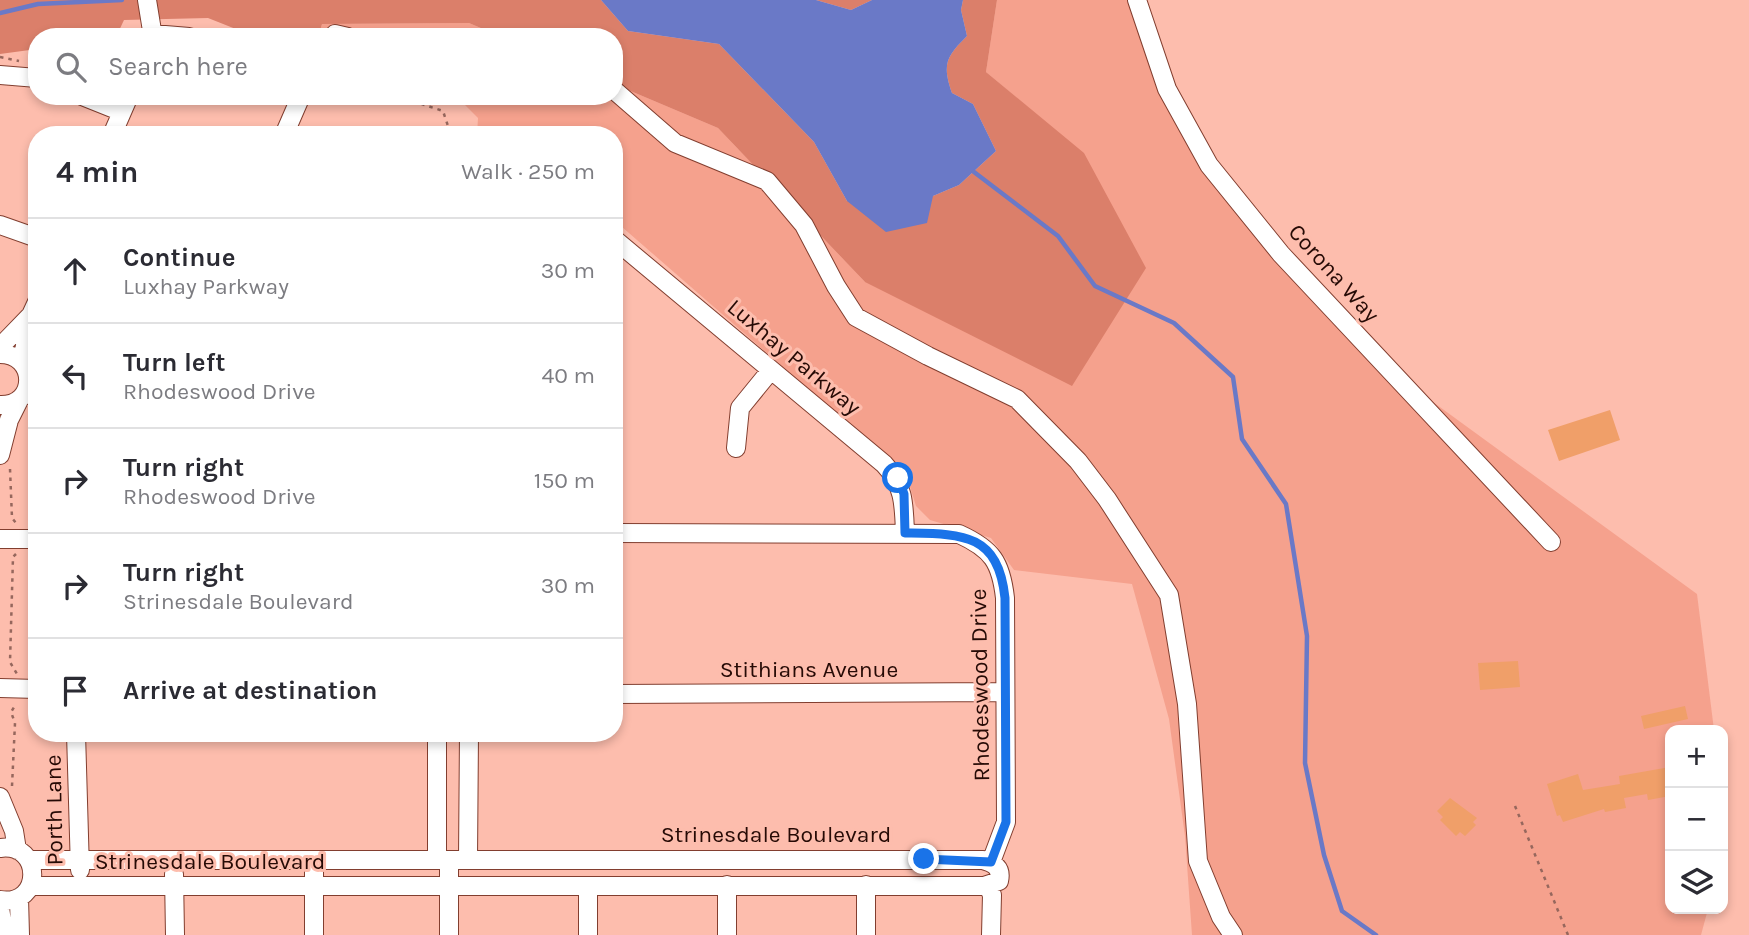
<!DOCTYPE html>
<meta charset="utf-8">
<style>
:root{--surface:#fff;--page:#f7f7f7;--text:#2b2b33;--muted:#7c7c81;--line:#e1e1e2}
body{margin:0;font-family:Karla,sans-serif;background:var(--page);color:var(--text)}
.controls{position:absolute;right:21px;bottom:21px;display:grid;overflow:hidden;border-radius:14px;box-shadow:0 4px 10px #0003}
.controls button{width:63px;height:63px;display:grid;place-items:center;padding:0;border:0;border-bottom:2px solid var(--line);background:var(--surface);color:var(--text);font:35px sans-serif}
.stop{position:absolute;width:21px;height:21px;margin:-16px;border:5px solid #1a73e8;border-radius:50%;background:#fff}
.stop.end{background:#1a73e8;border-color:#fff;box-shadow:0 2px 7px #0008}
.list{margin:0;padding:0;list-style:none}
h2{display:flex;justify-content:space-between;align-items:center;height:91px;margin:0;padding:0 28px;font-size:30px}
h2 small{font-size:23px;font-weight:400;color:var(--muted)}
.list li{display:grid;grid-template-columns:46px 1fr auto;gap:21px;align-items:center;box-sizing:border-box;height:105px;padding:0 28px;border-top:2px solid var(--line)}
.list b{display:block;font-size:26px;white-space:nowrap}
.list p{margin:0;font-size:23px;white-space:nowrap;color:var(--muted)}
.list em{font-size:23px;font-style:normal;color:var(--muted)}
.icon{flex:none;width:38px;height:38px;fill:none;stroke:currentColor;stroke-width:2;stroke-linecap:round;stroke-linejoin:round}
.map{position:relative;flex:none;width:1749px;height:935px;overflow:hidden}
.search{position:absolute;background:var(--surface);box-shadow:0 4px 10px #0003;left:28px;top:28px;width:595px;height:77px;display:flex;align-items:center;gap:18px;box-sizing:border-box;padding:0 24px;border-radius:28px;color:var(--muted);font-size:26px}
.panel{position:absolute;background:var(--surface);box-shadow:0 4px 10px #0003;left:28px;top:126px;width:595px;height:616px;border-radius:28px}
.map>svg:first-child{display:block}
.green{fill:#f5a18d}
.forest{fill:#db7f6a}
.water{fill:#6a79c7}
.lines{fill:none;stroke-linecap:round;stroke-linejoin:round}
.stream{stroke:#6a79c7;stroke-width:4.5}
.building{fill:#f09f69}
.minor-casing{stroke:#823e2f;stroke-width:20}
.path{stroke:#96675d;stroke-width:2.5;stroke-dasharray:3.5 5;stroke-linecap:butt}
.minor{stroke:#fff;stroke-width:18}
.route{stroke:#1a73e8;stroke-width:9}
.labels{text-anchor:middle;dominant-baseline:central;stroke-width:6;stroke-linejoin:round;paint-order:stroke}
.street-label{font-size:23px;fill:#260a05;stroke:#fdbdad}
</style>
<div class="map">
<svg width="1749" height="935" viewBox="0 0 1749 935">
<rect width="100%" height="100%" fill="#fdbdad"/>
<path class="green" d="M997,0H1130L1210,178L1411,386L1697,594L1714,730H1670V909H1708L1701,935H1192L1185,836L1169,719L1132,584L1014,570L991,538L930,520L916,506L906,474L614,220V135H477L478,118L462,102L442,96H614V84L718,128L865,282L1081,152L986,72Z
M469,23L502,37H318L322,24Z"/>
<path class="forest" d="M0,0H601L628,31L719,44L814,142L847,201L933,196L959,185L996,151L973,104L952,93C942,64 946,57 967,36L961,10L963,0H997L986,72L1084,153L1146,268L1072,386L865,282L718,128L614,84V37H502L469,23L322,24L318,37H256L208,18L124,20L116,37H37V49L0,54Z
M816,0H872L851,10Z"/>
<path class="water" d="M601,0H816L851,10L872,0H963L961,10L967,36C946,57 942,64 952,93L973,104L996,151L959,185L933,196L927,223L886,232L847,201L814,142L719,44L628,31Z"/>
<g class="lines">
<path class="stream" d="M0,13L38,4L122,0
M974,172L1058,236L1095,286L1174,323L1233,377L1242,439L1286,504L1307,636L1305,763L1324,855L1342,911L1376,935"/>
</g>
<path class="building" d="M1610,410L1620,440L1559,461L1548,430Z
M1518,661L1520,687L1480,690L1478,663Z
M1685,706L1688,719L1644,729L1641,716Z
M1670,767V796L1648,800L1647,794L1624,798L1626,808L1605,812L1604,809L1563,822L1560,815L1557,816L1547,784L1578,774L1583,790L1620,784L1619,776Z
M1450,798L1477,818L1473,822L1476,825L1465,836L1460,832L1456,836L1440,820L1443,817L1437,811Z"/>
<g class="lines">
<g class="minor-casing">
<path id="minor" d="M147,0L153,37
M1137,0L1167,89L1209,165L1281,254L1551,542
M153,34L189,37
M335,34L348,37
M0,75L37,78
M614,90L675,143L767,181L804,225L836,286L856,317L928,356L1017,399L1078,461L1107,499L1169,595L1187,704L1198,861L1221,917L1233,935
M82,96L122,112
M112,135L129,96
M284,135L301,96
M0,225L37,238
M614,239L884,464C904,485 904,504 905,533
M0,347L31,315
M0,354C37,354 38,406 0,405
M22,361L31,315L37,302
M736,448L740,408L771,370
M0,455L9,420L19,400
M614,533L959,534C992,549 1001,562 1005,598L1006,822L991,862
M0,539H37
M0,688L37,689
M614,694L1004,692
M76,733L80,870
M437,733V860
M0,797L14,831L17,850
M0,848C43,842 43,907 0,900
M30,860H983C994,863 1002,868 999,881L984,886H31
M314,860V935
M449,860V935
M468,860L469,733
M174,874L175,935
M727,885V935
M866,885V935
M988,886L992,895L991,935
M19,898L20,935
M0,908L4,935
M588,935V886"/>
</g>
<path class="path" d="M205,34L219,37
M0,57L19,61
M397,96L443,111L451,135
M29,288L37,272
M10,469L12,518L16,523
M16,554L13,557L10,662L17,674
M12,786L15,723L11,712L16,704
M1515,806L1568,935"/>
<use href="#minor" class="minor"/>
</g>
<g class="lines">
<path class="route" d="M898,478L904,494L905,533C961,534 998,532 1005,598L1006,822L991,862L924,859"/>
</g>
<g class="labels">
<g class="street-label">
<text transform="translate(1334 273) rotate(48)">Corona Way</text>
<text transform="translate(794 357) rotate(40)">Luxhay Parkway</text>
<text x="809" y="669">Stithians Avenue</text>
<text transform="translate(980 685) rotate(-91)">Rhodeswood Drive</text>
<text transform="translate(54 810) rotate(-91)">Porth Lane</text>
<text x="776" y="834">Strinesdale Boulevard</text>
<text x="210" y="861">Strinesdale Boulevard</text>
</g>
</g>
</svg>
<div class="controls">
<button>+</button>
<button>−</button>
<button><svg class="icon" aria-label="layers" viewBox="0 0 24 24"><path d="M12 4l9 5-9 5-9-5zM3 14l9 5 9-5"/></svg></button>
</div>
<div class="stop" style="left:898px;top:478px"></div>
<div class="stop end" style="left:924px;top:859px"></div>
<div class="search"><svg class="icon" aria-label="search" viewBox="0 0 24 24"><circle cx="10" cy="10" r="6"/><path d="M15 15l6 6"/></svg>Search here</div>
<section class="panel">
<h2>4 min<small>Walk · 250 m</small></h2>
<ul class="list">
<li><svg class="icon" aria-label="ahead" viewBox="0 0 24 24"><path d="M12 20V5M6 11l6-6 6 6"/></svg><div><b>Continue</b><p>Luxhay Parkway</p></div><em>30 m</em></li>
<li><svg class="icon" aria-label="left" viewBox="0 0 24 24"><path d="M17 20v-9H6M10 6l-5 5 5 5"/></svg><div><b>Turn left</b><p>Rhodeswood Drive</p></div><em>40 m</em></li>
<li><svg class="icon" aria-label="right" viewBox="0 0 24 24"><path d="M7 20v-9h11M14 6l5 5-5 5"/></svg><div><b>Turn right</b><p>Rhodeswood Drive</p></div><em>150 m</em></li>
<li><svg class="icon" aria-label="right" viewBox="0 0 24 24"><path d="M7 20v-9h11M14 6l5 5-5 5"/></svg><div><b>Turn right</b><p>Strinesdale Boulevard</p></div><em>30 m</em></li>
<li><svg class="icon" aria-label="arrive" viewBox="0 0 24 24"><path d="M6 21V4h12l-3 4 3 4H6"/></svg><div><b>Arrive at destination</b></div></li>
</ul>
</section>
</div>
